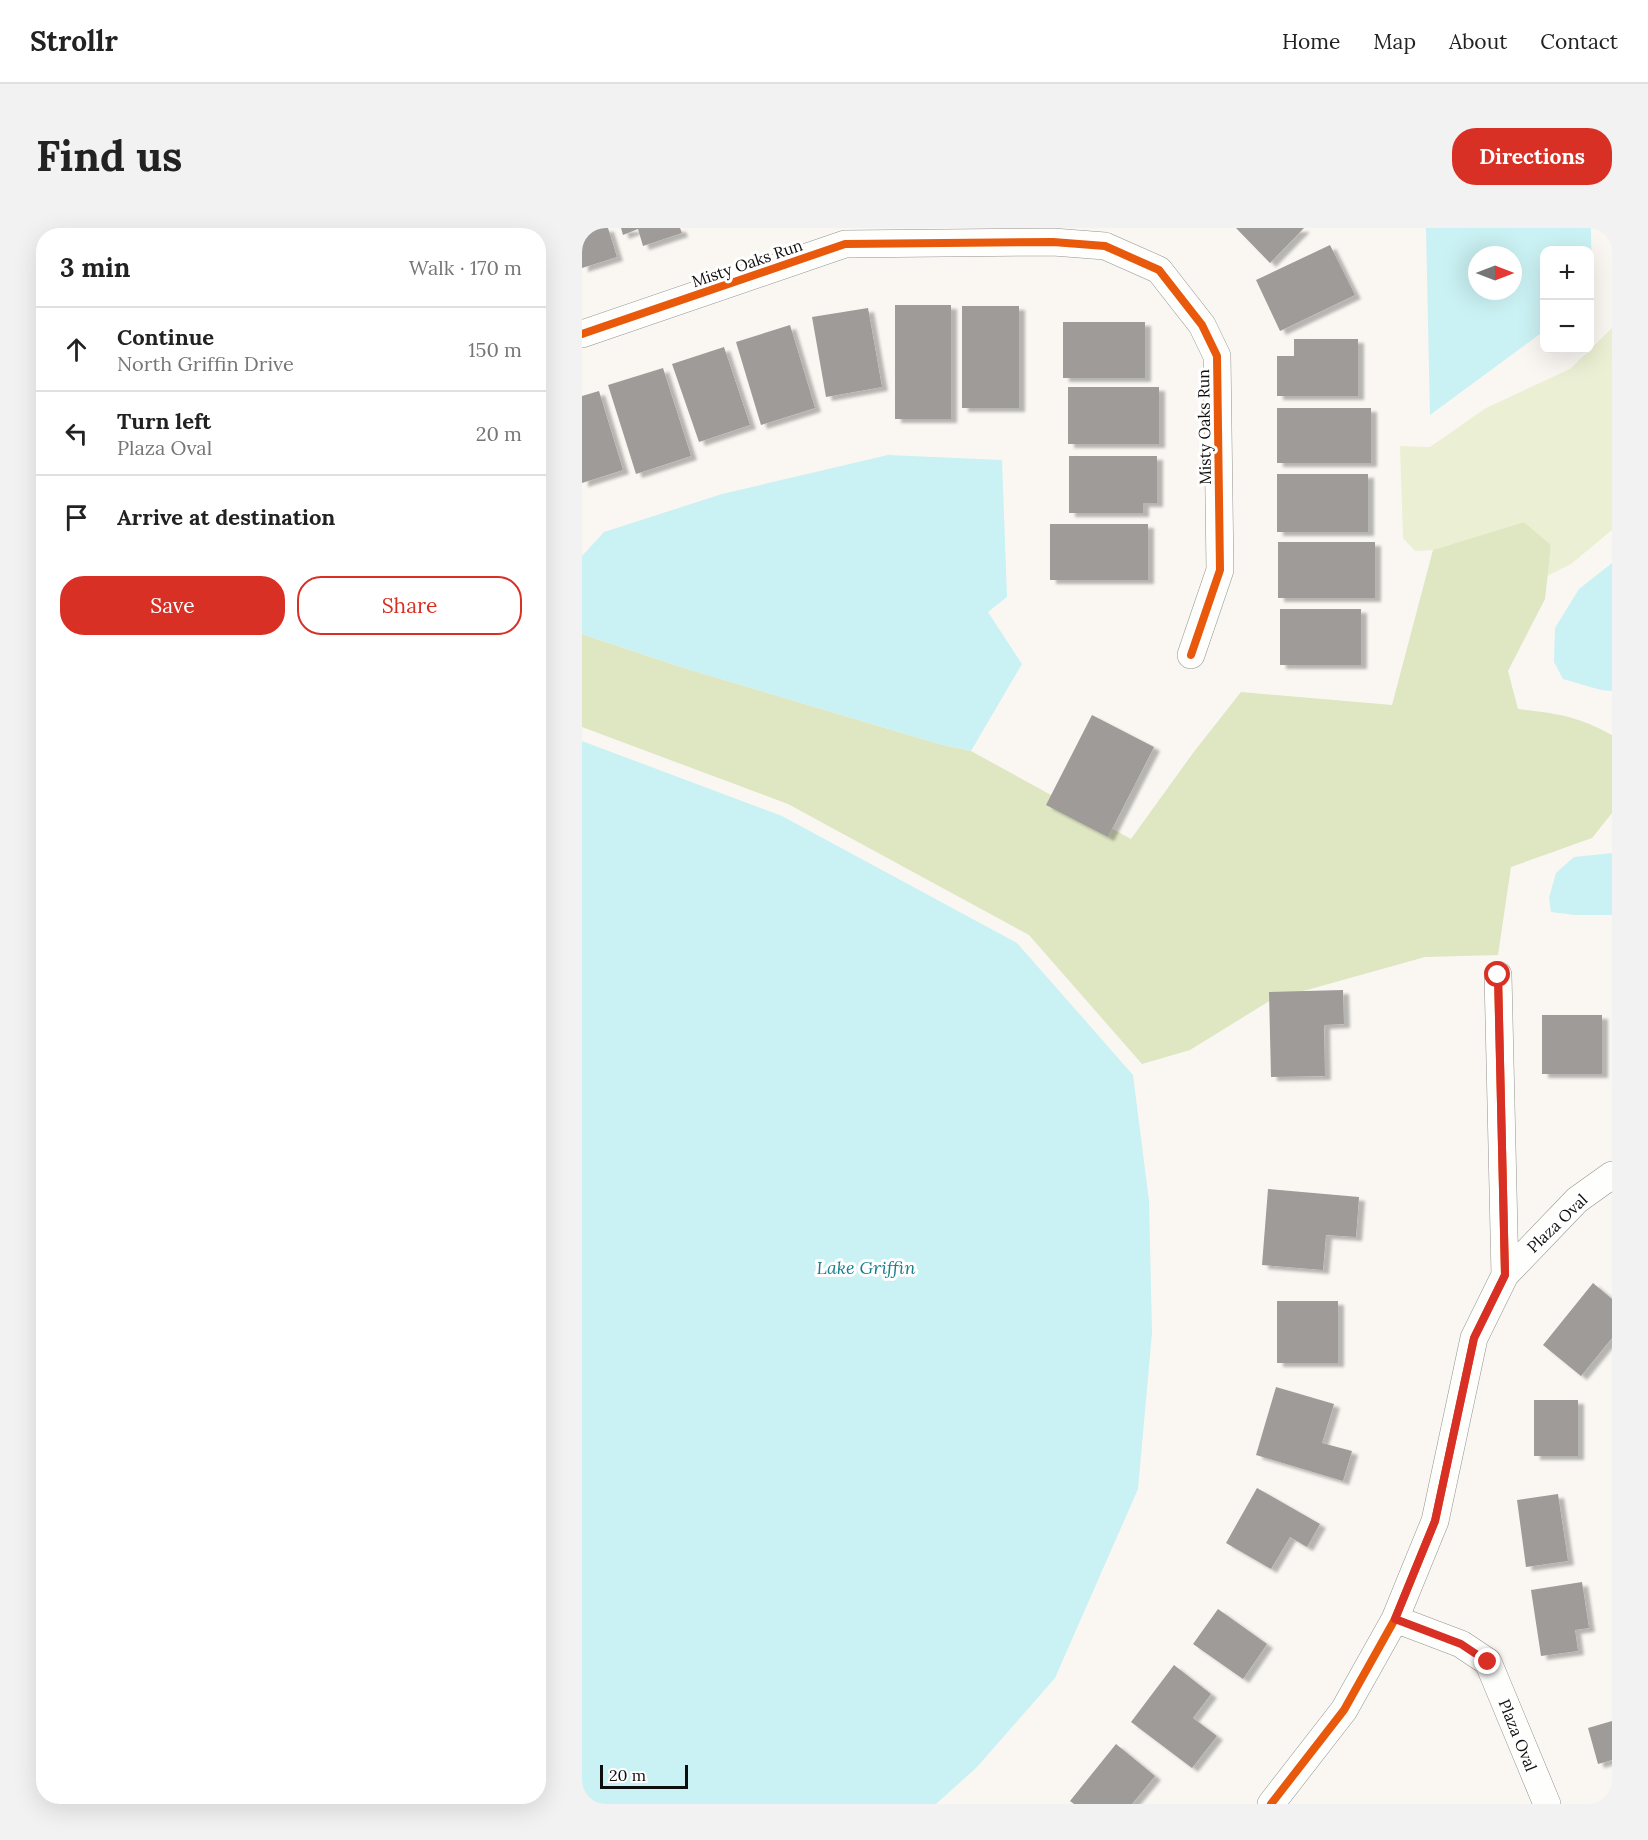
<!DOCTYPE html>
<meta charset="utf-8">
<style>
:root{--surface:#fff;--page:#f2f2f2;--text:#222;--muted:#767676;--line:#e0e0e0;--accent:#d93025}
body{margin:0;font-family:Lora,serif;background:var(--page);color:var(--text)}
.controls{position:absolute;right:18px;top:18px;display:grid;overflow:hidden;border-radius:12px;box-shadow:0 6px 24px #0002}
.controls button{width:54px;height:54px;display:grid;place-items:center;padding:0;border:0;border-bottom:2px solid var(--line);background:var(--surface);color:var(--text);font:30px sans-serif}
.compass{position:absolute;left:886px;top:18px;width:54px;height:54px;border-radius:50%;background:var(--surface);box-shadow:0 6px 24px #0002;rotate:90deg}
.scale{position:absolute;left:18px;bottom:15px;width:88px;box-sizing:border-box;padding-left:6px;border:3px solid #0e0e0e;border-top:0;font-size:16px;line-height:21px;white-space:nowrap;color:#0e0e0e;-webkit-text-stroke:4px #fff;paint-order:stroke}
.stop{position:absolute;width:18px;height:18px;margin:-14px;border:4px solid #d93025;border-radius:50%;background:#fff}
.stop.end{background:#d93025;border-color:#fff;box-shadow:0 2px 6px #0008}
.list{margin:0;padding:0;list-style:none}
h2{display:flex;justify-content:space-between;align-items:center;height:78px;margin:0;padding:0 24px;font-size:26px}
h2 small{font-size:20px;font-weight:400;color:var(--muted)}
.list li{display:grid;grid-template-columns:39px 1fr auto;gap:18px;align-items:center;box-sizing:border-box;height:84px;padding:0 24px;border-top:2px solid var(--line)}
.list b{display:block;font-size:22px;white-space:nowrap}
.list p{margin:0;font-size:20px;white-space:nowrap;color:var(--muted)}
.list em{font-size:20px;font-style:normal;color:var(--muted)}
.actions{display:flex;gap:12px;padding:18px 24px}
.actions a{flex:1;padding:14px 0;border:2px solid var(--accent);border-radius:24px;text-align:center;font-size:21px;color:var(--accent)}
.actions .main{background:var(--accent);color:#fff}
.icon{flex:none;width:33px;height:33px;fill:none;stroke:currentColor;stroke-width:2;stroke-linecap:round;stroke-linejoin:round}
.map{position:relative;flex:none;width:1030px;height:1576px;overflow:hidden;border-radius:24px}
header{display:flex;align-items:center;gap:36px;box-sizing:border-box;height:84px;padding:0 30px;background:var(--surface);border-bottom:2px solid var(--line)}
header strong{font-size:28px}
nav{display:flex;gap:33px;margin-inline-start:auto;font-size:21px}
.intro{display:flex;align-items:center;justify-content:space-between;box-sizing:border-box;height:144px;padding:0 36px}
h1{margin:0;font-size:42px}
.button{padding:15px 27px;border-radius:24px;background:var(--accent);color:#fff;font-size:21px;font-weight:700}
main{display:flex;gap:36px;padding:0 36px}
aside{flex:1;background:var(--surface);border-radius:24px;box-shadow:0 6px 24px #0002}
.map>svg:first-child{display:block}
.green{fill:#ebefd3}
.forest{fill:#dee6c2}
.water{fill:#caf1f3;fill-rule:evenodd}
.building{fill:#9e9b98;filter:url(#shadow)}
.lines{fill:none;stroke-linecap:round;stroke-linejoin:round}
.street-casing{stroke:#949391;stroke-width:28}
.street{stroke:#fefefd;stroke-width:27}
.cycleway-casing{stroke:#fff;stroke-width:11}
.cycleway{stroke:#e8590c;stroke-width:8}
.route{stroke:#d93025;stroke-width:8}
.labels{text-anchor:middle;dominant-baseline:central;stroke-width:6;stroke-linejoin:round;paint-order:stroke}
.street-label{font-size:16px;fill:#0e0e0e;stroke:#fff}
.water-label{font-size:18px;font-style:italic;fill:#1b7e8d;stroke:#fff}
</style>
<header>
<strong>Strollr</strong>
<nav><a>Home</a><a>Map</a><a>About</a><a>Contact</a></nav>
</header>
<div class="intro"><h1>Find us</h1><a class="button">Directions</a></div>
<main>
<aside>
<h2>3 min<small>Walk · 170 m</small></h2>
<ul class="list">
<li><svg class="icon" aria-label="ahead" viewBox="0 0 24 24"><path d="M12 20V5M6 11l6-6 6 6"/></svg><div><b>Continue</b><p>North Griffin Drive</p></div><em>150 m</em></li>
<li><svg class="icon" aria-label="left" viewBox="0 0 24 24"><path d="M17 20v-9H6M10 6l-5 5 5 5"/></svg><div><b>Turn left</b><p>Plaza Oval</p></div><em>20 m</em></li>
<li><svg class="icon" aria-label="arrive" viewBox="0 0 24 24"><path d="M6 21V4h12l-3 4 3 4H6"/></svg><div><b>Arrive at destination</b></div></li>
</ul>
<div class="actions"><a class="main">Save</a><a>Share</a></div>
</aside>
<div class="map">
<svg width="1030" height="1576" viewBox="0 0 1030 1576">
<defs>
<filter id="shadow"><feDropShadow dx="6" dy="4" stdDeviation="1.5" flood-color="#0004"/></filter>
</defs>
<rect width="100%" height="100%" fill="#faf7f2"/>
<path class="green" d="M1030,100V302L989,336L965,348L969,317L942,294L851,322L833,323L821,310L818,218L848,219L904,180L988,141Z"/>
<path class="forest" d="M942,294L969,317L963,371L926,443L936,481C974,485 996,488 1030,507V585L1010,610L929,639L916,727L843,729L689,772L608,822L560,836L447,707L206,576L0,499V406L102,440L357,516L389,523L549,611L611,525L659,464L810,477L851,322Z"/>
<path class="water" d="M844,0H1009L1010,69L1008,70V22H963L962,103L848,187ZM895,27H931V63H895Z
M306,227L420,232L425,369L406,384L440,436L389,523L357,516L102,440L0,406V328L22,304L140,266Z
M1030,335V463L1019,462L981,451L972,434L973,400L997,361Z
M0,513L200,588L435,715L551,847L567,973L570,1105L556,1261L473,1450L395,1539L354,1576H0Z
M1030,625V687H993L969,684L967,670L974,645L992,629Z"/>
<path class="building" d="M0,0H26L35,29L0,40Z
M39,0H98L100,5L61,18L56,1L41,7Z
M654,0H722L688,35Z
M748,17L773,67L698,103L674,52Z
M313,77H369V191H313Z
M380,78H437V180H380Z
M286,80L300,159L244,169L230,89Z
M481,94H563V150H481Z
M208,97L233,180L179,197L154,114Z
M712,111H776V168H695V128H712Z
M142,119L168,197L117,214L90,136Z
M81,140L109,228L54,246L26,157Z
M486,159H577V216H486Z
M17,163L41,242L0,255V168Z
M695,180H789V235H695Z
M487,228H575V275H561V285H487Z
M695,246H786V304H695Z
M468,296H566V352H468Z
M696,314H793V370H696Z
M698,381H779V437H698Z
M510,487L572,519L526,609L464,577Z
M761,762L762,796L742,797L743,848L689,849L687,764Z
M960,787H1020V846H960Z
M686,961L777,969L774,1009L744,1007L741,1042L680,1037Z
M1011,1055L1030,1071V1110L999,1148L961,1117Z
M695,1073H756V1135H695Z
M694,1159L752,1176L740,1215L770,1223L761,1253L674,1227Z
M952,1172H996V1228H952Z
M675,1260L738,1296L725,1319L708,1309L689,1341L644,1315Z
M976,1266L986,1333L944,1339L935,1272Z
M1000,1354L1007,1400L993,1402L996,1423L959,1428L949,1362Z
M636,1381L685,1416L661,1451L611,1416Z
M592,1437L629,1466L611,1490L635,1508L610,1540L549,1494Z
M1030,1493V1532L1016,1536L1006,1500Z
M534,1516L573,1548L550,1576H492L488,1573Z"/>
<g class="lines">
<g class="street-casing">
<path id="street" d="M0,106L263,16L471,14L523,18L577,42L620,97L635,128L638,342L609,427
M923,1047L995,972L1030,947
M813,1391L879,1416L906,1434L965,1576
M689,1576L762,1482L813,1391L853,1293L892,1110L923,1047L916,747"/>
</g>
<use href="#street" class="street"/>
<g class="cycleway-casing">
<path id="cycleway" d="M0,106L263,16L471,14L523,18L577,42L620,97L635,128L638,342L609,427
M689,1576L762,1482L813,1391L853,1293L892,1110L923,1047L916,747"/>
</g>
<use href="#cycleway" class="cycleway"/>
</g>
<g class="lines">
<path class="route" d="M906,1434L879,1416L813,1391L853,1293L892,1110L923,1047L916,747"/>
</g>
<g class="labels">
<g class="street-label">
<text transform="translate(165 35) rotate(-19)">Misty Oaks Run</text>
<text transform="translate(622 199) rotate(-91)">Misty Oaks Run</text>
<text transform="translate(975 995) rotate(-44)">Plaza Oval</text>
<text transform="translate(936 1507) rotate(68)">Plaza Oval</text>
</g>
<g class="water-label">
<text x="284" y="1039">Lake Griffin</text>
</g>
</g>
</svg>
<div class="controls">
<button>+</button>
<button>−</button>
</div>
<svg class="compass" viewBox="-18 -18 36 36"><path d="M0-13l5 13h-10z" fill="#e53935"/><path d="M0 13l5-13h-10z" fill="#767676"/></svg>
<div class="scale">20 m</div>
<div class="stop" style="left:916px;top:747px"></div>
<div class="stop end" style="left:906px;top:1434px"></div>
</div>
</main>
